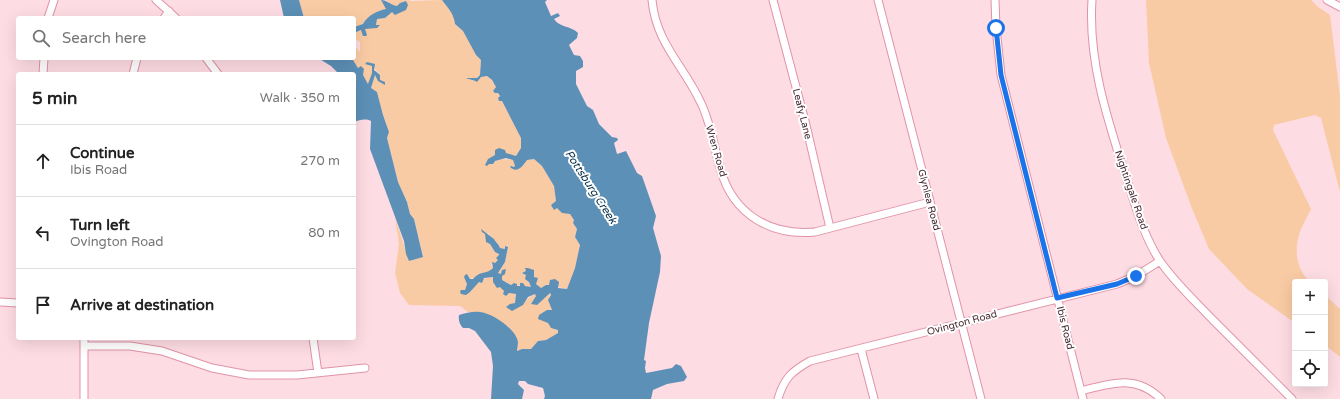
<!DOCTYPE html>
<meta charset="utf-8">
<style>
:root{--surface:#fff;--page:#f6f6f6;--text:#222;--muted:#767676;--line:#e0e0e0}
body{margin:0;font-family:"Varela Round",sans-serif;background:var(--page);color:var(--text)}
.controls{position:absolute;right:12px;bottom:12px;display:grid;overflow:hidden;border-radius:4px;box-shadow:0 4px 16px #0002}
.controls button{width:36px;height:36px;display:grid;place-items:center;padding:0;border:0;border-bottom:1px solid var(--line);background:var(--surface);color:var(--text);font:20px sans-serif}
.stop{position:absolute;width:12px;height:12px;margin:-9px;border:3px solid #1a73e8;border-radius:50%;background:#fff}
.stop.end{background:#1a73e8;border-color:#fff;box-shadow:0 1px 4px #0008}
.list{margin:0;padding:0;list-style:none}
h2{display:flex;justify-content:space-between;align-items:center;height:52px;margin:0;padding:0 16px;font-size:17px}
h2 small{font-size:13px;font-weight:400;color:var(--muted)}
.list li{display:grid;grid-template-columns:26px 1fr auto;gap:12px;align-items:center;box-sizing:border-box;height:72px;padding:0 16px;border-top:1px solid var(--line)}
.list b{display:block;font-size:15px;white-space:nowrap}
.list p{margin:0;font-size:13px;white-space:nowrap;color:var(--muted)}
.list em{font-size:13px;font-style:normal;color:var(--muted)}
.icon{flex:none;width:22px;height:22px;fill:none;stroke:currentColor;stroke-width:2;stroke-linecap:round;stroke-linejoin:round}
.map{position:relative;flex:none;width:1340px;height:399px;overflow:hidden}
.search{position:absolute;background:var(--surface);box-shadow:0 4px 16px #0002;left:16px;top:16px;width:340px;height:44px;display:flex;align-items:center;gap:10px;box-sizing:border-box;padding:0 14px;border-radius:4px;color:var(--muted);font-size:15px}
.panel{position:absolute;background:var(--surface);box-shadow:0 4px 16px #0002;left:16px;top:72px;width:340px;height:268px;border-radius:4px}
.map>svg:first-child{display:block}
.green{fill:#f9cba4}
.water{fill:#5d90b7}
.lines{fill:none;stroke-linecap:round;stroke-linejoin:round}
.minor-casing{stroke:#e093a8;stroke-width:9}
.minor{stroke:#fff;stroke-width:7}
.route{stroke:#1a73e8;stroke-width:5}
.labels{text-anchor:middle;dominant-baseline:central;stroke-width:4;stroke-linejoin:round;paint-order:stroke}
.street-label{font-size:10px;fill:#472831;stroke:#fff}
.water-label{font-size:11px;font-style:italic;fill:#022e48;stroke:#fff}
</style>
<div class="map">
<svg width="1340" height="399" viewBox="0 0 1340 399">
<rect width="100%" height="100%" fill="#fedce4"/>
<path class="green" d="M299,0H381L387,9C378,13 368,15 363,24L354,27V18H304Z
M386,0H409L410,1L442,0C448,8 454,14 455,24L463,31L476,55L481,60L480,75L477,78H470L469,80L487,76C493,81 500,91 499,100L502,101L521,138V148L516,156C504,153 499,153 488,159L489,164C497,160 504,158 513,160L515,166L511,169L523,166L527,160L534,159L542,166L554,186L556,201L551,205L570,214L574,220L573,223L577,229L575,237L580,245L575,268L567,289L550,285L541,288L536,284L534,278L526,271V275L531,287L512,285L502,280L501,274H499L498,273L505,262L508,247L505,249L500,248L499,245L488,233L485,234L495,252L499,253V260L495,263L491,264L493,268C486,275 474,281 464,277L467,284L465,290H461L470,292C477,281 481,278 494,277L504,291L503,294L508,293L516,294L515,303L512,304L514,309C525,304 525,299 535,294L536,295L534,301L550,293L549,303L552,310L548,323L551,328L558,330V333L546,340L538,341L531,349H522L517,351L518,342L515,335L509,327L481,312H468L460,306L409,305L400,293L395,273L399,244L395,217L409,261L423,256L414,219L410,214L407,202L398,182L387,138L389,132L383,115L377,92L371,88L374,76L375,75L380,80V75L372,66V73L369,85L353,60L346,58H354V45L360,52V42L354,38V33L376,25L377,19L385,18L392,11L397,14L405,10L400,3L398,6L392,5Z
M1146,0H1311L1318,7L1330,15L1340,96V192L1321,118L1315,115L1274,125L1273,130L1311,209C1307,218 1301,227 1299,235C1294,252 1297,270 1310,282H1295V323L1247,289L1209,249L1191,206L1166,138L1149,63Z
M1325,295L1340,309V357L1325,345Z"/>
<path class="water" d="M280,0H299L304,18H284Z
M381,0C387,0 391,5 397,6L400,3L406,1L408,5L406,10L395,15L392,12L385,18L377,19L376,25H380L377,28L365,29L367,35L366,36H363L361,30L354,33V27L363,24C368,15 377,11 386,9Z
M442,0H547L545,2L551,16L558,13L560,16L554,19C560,28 572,26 578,33L577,38L569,45L574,55L580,56L583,61V67L576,71V84L587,106L593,110L599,124L612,137L617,138L618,140L614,143L617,154L626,151L637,173L642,176L656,216L653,228L661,256L660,272L649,323L644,360L646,361L645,368L646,373L672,368L676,364L681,366L687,377L684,381L667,384L653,390L651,399H544L545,396L543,388L528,384L525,381H519L518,384L524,390L522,399H491L493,366L491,352L475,331L469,328H463C460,325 458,320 459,315C466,313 473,311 480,312C492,313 516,329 518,342C518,345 517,349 517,351L522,349H531L538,341L546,340L558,333V330L551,328L548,323L538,319L539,315L547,310H552L548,300L551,295L550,293L537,305L531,304L536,296L535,294L528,297L523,305L512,311L506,307L510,304L515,303L516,294L509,293L506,296L503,294L504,291L500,287L497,288L493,282V277L484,278L482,283L479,282L470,292L466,295L461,294L460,292L461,290H465L467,284L464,277L465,275L467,274L470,279H473C481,270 486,275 493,268L492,262L495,263L498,260L496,258L499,255V254L495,252L490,244L486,242L485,234L482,232L481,229L494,239C496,243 499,244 500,248L505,249V246L508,247L505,262L498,273L501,274L502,270L506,269L505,274L502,276V280L511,285L514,283L517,284V286H520V283H523L525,286L531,287L529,282L525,279L526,275L522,273L526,271L525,268H528L534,270V277L538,278L536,284L541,288L546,285H549L550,280L555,279L559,282L558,288L567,289L575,268L580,245L575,237L577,229L573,223L574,220L570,214L562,213L557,208L554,210L551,205L556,201L554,186L542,166L534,159L527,160C523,166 517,174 510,167L511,166L514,167L515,166L513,160L506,158L495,161L493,164H489L487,166L485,165L488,159L495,155V150L499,148L505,150L506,153L516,156L521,148V138L502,101H499L498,98L500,96L498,93H495L493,91L496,87L492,80L487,76L481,77L477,82C473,79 469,80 466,78H477L480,75L481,60L476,55L463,31L455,24C454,14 448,8 442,0Z
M318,58H346L353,60L358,68L361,66L364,69L363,75L368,84L372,73V66L365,64L367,62L375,64L374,70L380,75V80L385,82V85L378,81L375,75L371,88L377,92L383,115L389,132L387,138L398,182L407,202L410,214L414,219L423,257L409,261L406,254L404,241L370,149L371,121C365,118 360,120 354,122V115L355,114L354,111V74H339L331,66Z"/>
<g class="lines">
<g class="minor-casing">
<path id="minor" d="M156,0L176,18
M652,0C656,43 683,65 700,101C711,122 714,148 721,171C734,215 771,236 815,232L930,202
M773,0L806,125L830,228
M878,0L981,399
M995,0L996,28L1001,75L1083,399
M1092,0C1088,60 1107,118 1125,174C1135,204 1143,235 1160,261C1175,283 1195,301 1213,320C1239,346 1266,373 1292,399
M1327,0L1340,7
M48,18L54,0
M164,18L169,11
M206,58L218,74
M43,74L44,58
M133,74L137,58
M0,302L18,303
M84,338V399
M313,338L318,373
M84,346H130L162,351L212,368L249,375H297L365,368
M861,349L874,399
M1081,391C1111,383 1136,374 1161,399
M778,399C784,378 792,371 810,361L1117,284L1136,276L1160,261"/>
</g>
<use href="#minor" class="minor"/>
</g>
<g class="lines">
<path class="route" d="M996,28L1001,75L1057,298L1117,284L1136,276"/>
</g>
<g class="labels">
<g class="street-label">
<text transform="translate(802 114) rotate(76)">Leafy Lane</text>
<text transform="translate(716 151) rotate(74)">Wren Road</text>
<text transform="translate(1131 190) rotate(71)">Nightingale Road</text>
<text transform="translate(929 200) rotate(75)">Glynlea Road</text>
<text transform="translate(962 323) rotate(-15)">Ovington Road</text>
<text transform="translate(1065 328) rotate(76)">Ibis Road</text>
</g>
<g class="water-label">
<text transform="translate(591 187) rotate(57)">Pottsburg Creek</text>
</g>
</g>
</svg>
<div class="controls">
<button>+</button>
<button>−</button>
<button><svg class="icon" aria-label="locate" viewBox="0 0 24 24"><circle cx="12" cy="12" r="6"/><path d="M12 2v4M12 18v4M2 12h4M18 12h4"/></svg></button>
</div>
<div class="stop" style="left:996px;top:28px"></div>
<div class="stop end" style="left:1136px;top:276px"></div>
<div class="search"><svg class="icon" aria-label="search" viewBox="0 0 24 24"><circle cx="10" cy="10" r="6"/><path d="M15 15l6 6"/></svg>Search here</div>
<section class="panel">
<h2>5 min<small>Walk · 350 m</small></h2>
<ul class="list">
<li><svg class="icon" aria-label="ahead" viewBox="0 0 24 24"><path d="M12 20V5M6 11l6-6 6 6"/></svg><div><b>Continue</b><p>Ibis Road</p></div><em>270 m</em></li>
<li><svg class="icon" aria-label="left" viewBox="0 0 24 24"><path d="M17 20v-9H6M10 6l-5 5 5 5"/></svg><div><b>Turn left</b><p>Ovington Road</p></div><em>80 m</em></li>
<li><svg class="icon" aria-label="arrive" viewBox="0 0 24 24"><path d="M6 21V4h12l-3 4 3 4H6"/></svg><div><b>Arrive at destination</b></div></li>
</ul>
</section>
</div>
